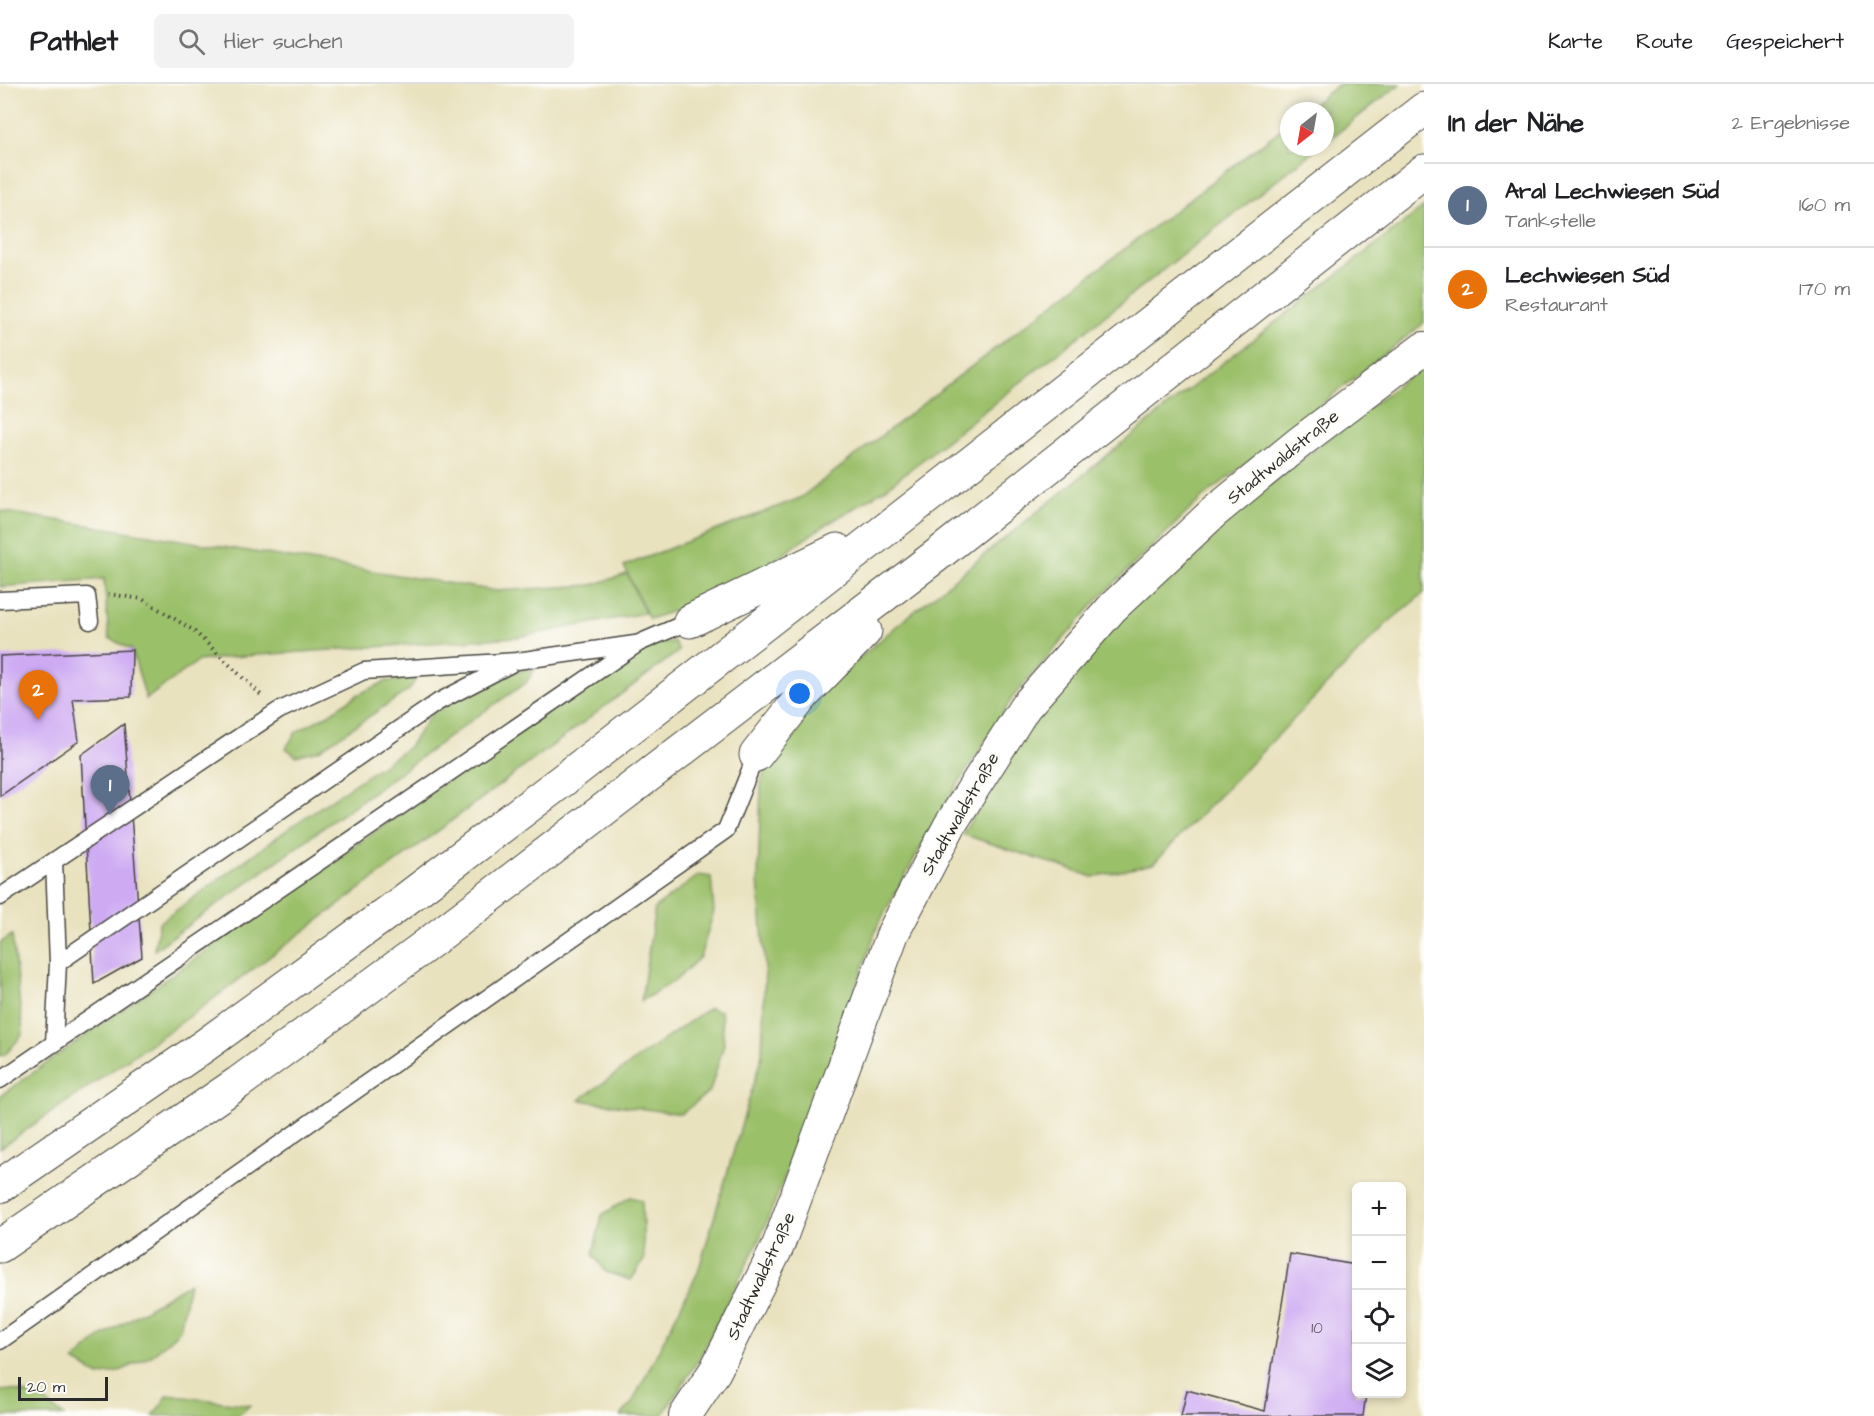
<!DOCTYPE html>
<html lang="de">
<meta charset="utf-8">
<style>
:root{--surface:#fff;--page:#f2f2f2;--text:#202124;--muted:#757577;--line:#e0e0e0;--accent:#2563eb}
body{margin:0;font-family:"Architects Daughter",sans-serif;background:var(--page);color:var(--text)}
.controls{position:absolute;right:18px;bottom:18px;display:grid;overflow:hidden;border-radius:9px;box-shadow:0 3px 9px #0003}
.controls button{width:54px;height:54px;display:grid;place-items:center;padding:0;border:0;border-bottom:2px solid var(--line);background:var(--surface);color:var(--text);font:30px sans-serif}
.compass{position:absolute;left:1280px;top:18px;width:54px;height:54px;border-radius:50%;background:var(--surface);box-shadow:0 3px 9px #0003;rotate:211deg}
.scale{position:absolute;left:18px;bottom:15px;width:90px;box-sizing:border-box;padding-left:6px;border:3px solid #2b2b2b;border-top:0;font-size:16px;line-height:21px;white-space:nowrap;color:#2b2b2b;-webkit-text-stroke:4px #fdfcf7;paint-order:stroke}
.you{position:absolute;left:800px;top:610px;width:21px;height:21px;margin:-15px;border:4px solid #fff;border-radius:50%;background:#1a73e8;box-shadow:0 0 0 9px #1a73e833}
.badge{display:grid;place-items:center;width:39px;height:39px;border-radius:50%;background:var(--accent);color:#fff;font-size:20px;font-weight:700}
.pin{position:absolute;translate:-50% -50px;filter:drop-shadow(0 2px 3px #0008)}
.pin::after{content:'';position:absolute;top:32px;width:21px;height:18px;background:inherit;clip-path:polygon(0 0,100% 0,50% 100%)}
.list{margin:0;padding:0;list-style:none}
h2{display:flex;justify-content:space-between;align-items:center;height:78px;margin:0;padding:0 24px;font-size:26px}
h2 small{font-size:20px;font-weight:400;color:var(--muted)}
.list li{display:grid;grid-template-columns:39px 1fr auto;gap:18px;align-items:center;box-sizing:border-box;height:84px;padding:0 24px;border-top:2px solid var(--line)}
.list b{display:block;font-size:22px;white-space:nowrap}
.list p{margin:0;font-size:20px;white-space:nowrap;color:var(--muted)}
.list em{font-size:20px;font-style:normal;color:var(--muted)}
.icon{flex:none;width:33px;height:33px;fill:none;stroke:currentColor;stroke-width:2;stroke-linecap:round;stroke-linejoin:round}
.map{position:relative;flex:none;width:1424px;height:1332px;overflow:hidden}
header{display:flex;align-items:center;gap:36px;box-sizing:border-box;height:84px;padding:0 30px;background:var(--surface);border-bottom:2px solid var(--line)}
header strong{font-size:28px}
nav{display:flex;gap:33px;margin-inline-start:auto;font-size:21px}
.search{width:420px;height:54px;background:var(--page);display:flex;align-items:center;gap:15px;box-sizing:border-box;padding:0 21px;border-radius:9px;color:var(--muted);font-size:22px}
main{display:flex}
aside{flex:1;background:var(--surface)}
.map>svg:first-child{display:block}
.green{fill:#9bc06a;stroke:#63764a;stroke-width:1.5}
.building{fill:#ceaaf3}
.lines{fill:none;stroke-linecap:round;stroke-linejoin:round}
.service-casing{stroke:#484641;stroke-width:19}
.minor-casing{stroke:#484641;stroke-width:34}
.motorway-casing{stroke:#484641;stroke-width:35}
.path{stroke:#484641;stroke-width:4;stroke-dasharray:1.5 4.5;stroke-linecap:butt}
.service{stroke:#fff;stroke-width:16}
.minor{stroke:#fff;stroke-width:32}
.motorway{stroke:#fff;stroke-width:33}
.labels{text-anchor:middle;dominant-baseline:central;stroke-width:6;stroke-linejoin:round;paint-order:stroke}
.number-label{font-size:15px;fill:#544b5d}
.street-label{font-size:18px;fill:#2b2b2b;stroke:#fdfcf7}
</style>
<header>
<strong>Pathlet</strong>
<div class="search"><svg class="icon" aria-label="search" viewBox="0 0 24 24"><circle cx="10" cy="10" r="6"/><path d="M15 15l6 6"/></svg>Hier suchen</div>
<nav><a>Karte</a><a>Route</a><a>Gespeichert</a></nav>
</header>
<main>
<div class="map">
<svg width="1424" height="1332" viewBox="0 0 1424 1332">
<rect width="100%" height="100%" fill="#fdfcf7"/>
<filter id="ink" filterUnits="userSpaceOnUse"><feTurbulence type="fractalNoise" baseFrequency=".0167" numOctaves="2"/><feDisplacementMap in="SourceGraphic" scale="12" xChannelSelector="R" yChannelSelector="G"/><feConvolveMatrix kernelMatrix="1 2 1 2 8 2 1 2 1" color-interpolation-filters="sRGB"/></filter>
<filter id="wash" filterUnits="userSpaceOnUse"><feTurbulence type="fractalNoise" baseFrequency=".008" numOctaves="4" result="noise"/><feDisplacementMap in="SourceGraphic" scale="24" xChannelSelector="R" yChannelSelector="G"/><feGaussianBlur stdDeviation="1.35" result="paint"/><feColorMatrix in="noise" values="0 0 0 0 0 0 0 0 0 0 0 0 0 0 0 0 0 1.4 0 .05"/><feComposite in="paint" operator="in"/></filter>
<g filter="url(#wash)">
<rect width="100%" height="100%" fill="#e9e2bf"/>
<path class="green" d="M1339,0H1400L1325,59V27H1304Z
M1289,39V63H1319L884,406L819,445L764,484L685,523L649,535L624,482L800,414Z
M1424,123V239L1201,415L1099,514L1013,613L938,732L878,841L815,1019L760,1154L699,1275L662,1332H621L632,1319L698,1188L762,971L765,882L758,797L761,699L767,678L808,618L900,539L1183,310Z
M1424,281V509L1386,540L1153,780L1093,793L962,750L1039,630L1127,526L1223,436Z
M0,427L497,507L592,501L627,490L645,529L518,553L231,573L198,577L146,615L132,566L109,554L104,495L0,503Z
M674,557L679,567L189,933L0,1064V1012L503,657L648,562Z
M535,584L526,599L482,629L154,866L159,839L295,740L409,663L431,630L500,590Z
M416,595L409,606L319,666L296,672L286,664L296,648L327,631L359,610L387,597Z
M699,791L711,793L714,827L700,873L675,897L641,917L655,824Z
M12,851L23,950L7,969L0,972V859Z
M709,924L721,927L724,960L710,1007L681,1030L579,1016Z
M630,1113L642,1116L644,1176L631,1196L606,1188L593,1170L602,1131Z
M189,1199L180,1246L151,1272L118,1288L99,1292L74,1277L99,1254Z
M12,1306L39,1313L64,1332H0V1307Z
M168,1311L250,1321L238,1332H153Z"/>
<g id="blocks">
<path class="building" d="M132,566L131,613L73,615L79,657L0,712V572Z
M124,640L142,873L94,900L81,671Z
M1290,1170L1356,1181V1310H1366L1363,1332H1181L1187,1306L1265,1327Z"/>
</g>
</g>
<g filter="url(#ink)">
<use href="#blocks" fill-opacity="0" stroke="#484641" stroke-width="1.5"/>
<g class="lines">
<g class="service-casing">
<path id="service" d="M0,516L87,512L90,537
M0,813L278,627L364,587L517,577L635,560
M58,879L438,618L511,580
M54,960L58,879L54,777
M0,996L639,559L690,537
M0,1257L726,746L756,671"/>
</g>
<g class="minor-casing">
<path id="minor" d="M685,1332L715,1287L778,1162L893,849L950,741L1025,623L1113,523L1213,429L1300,358L1424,264"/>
</g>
<g class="motorway-casing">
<path id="motorway" d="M690,537L837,466
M756,671L803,611L865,547
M0,1102L204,962L394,824L567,693L898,436L1424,25
M0,1162L238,999L421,865L941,468L1424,87"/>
</g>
<path class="path" d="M108,510L142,515L193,546L261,611"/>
<use href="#service" class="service"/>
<use href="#minor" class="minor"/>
<use href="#motorway" class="motorway"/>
</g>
</g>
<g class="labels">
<g class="number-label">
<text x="1317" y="1244">10</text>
</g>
<g class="street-label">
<text transform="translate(1283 373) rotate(-39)">Stadtwaldstraße</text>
<text transform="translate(960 730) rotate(-60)">Stadtwaldstraße</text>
<text transform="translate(761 1192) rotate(-65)">Stadtwaldstraße</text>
</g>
</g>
</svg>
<div class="controls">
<button>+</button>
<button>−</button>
<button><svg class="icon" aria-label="locate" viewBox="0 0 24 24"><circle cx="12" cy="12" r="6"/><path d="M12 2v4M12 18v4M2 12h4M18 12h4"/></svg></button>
<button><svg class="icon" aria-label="layers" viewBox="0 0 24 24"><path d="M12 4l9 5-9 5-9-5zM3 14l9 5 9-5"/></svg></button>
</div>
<svg class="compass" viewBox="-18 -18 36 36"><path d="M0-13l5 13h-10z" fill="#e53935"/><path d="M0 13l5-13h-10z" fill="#757577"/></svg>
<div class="scale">20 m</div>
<div class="you"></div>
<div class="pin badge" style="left:110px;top:731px;background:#5c6f8a">1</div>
<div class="pin badge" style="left:38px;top:636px;background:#e8710a">2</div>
</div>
<aside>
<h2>In der Nähe<small>2 Ergebnisse</small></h2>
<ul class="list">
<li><span class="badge" style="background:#5c6f8a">1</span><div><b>Aral Lechwiesen Süd</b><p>Tankstelle</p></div><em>160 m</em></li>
<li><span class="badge" style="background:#e8710a">2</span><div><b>Lechwiesen Süd</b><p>Restaurant</p></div><em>170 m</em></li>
</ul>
</aside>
</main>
